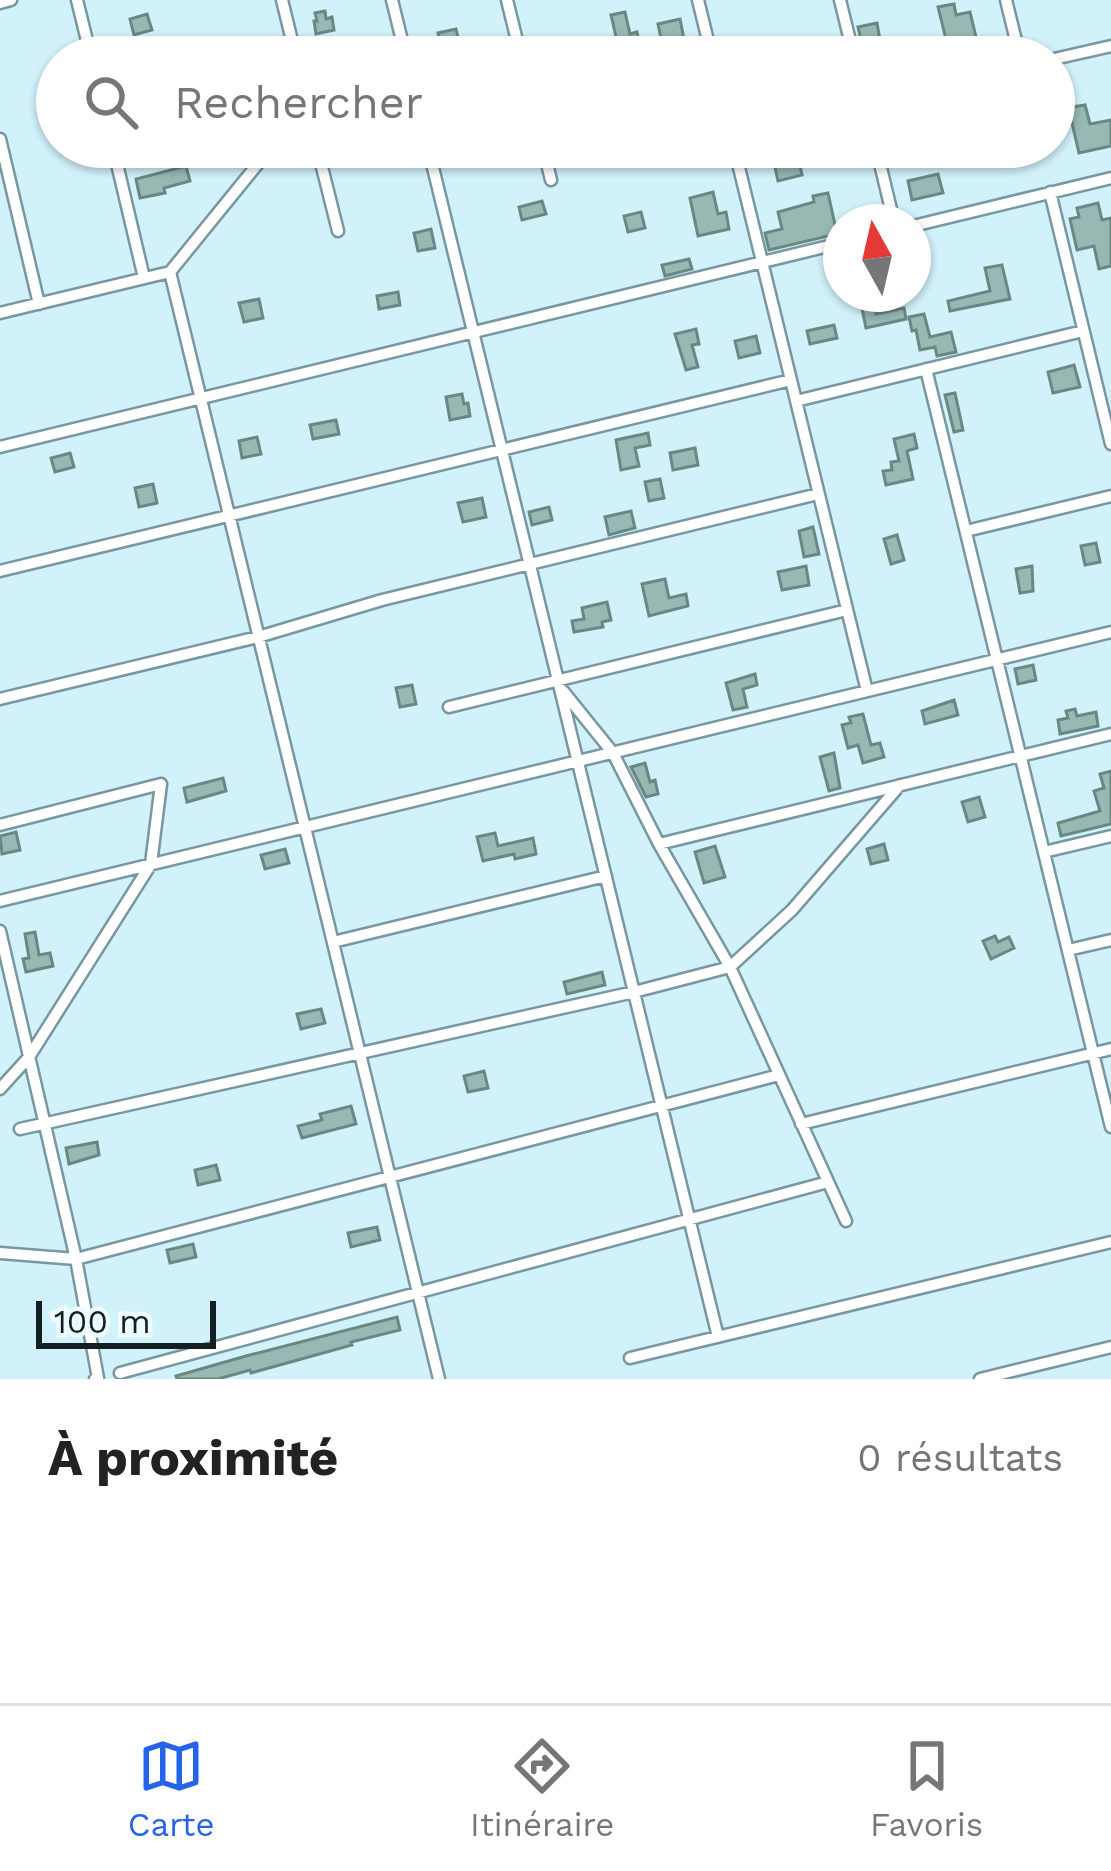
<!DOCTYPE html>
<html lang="fr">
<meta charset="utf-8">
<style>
:root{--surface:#fff;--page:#f6f6f6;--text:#222;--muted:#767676;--line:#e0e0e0;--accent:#2563eb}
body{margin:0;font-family:"Work Sans",sans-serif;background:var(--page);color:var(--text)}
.compass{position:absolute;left:823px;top:204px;width:108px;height:108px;border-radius:50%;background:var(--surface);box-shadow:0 3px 9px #0004;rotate:352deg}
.scale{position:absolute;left:36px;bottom:30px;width:180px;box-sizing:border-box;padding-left:12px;border:6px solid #131f22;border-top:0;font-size:33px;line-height:42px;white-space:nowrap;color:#131f22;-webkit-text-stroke:9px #eefbff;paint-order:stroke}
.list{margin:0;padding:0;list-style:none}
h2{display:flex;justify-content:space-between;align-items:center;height:156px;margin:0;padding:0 48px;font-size:51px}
h2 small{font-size:39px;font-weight:400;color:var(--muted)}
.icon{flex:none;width:66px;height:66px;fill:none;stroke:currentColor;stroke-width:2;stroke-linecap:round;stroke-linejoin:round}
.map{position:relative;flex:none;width:1111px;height:1379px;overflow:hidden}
.search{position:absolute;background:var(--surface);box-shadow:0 3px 9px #0004;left:36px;right:36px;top:36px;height:132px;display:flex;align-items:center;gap:30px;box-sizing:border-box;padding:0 42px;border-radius:66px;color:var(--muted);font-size:45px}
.sheet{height:324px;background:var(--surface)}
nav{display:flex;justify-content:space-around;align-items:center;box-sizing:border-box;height:168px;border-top:3px solid var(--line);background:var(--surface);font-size:33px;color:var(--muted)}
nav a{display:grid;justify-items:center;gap:6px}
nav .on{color:var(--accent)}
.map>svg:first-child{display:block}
.building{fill:#98b8b3;stroke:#698883;stroke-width:3}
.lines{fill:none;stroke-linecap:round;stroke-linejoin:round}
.street-casing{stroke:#7897a0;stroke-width:15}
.street{stroke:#fff;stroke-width:10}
</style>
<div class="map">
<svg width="1111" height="1379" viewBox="0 0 1111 1379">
<rect width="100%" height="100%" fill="#d1f1fb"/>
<path class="building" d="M954,4L956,15L970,12L976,37L947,43L938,7Z
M325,11L326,19L332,17L334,30L316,34L314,21H317L315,13Z
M625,12L630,34L637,32L641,50L617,57H594L591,46L617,41L611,15Z
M147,14L152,30L134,35L130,19Z
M680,19L684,39L662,44L658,24Z
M877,23L880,40L862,44L858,27Z
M456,29L461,50L442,54L438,33Z
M1085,105L1090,124L1111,120V146L1079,153L1072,123L1054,128V110Z
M767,147H796L802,175L778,181L773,158H769Z
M186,166L190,181L164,188L165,193L140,198L136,179Z
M938,174L943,193L912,200L908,181Z
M713,192L718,214L726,212L729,229L698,236L690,198Z
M828,193L837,234L769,250L765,233L782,229L778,212L814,202L813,196Z
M542,201L546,214L522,220L519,207Z
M1098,203L1102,220L1111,218V266L1099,269L1094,246L1077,250L1070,219L1079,217L1077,208Z
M641,212L645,228L628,232L624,216Z
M431,229L435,248L418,251L414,233Z
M689,259L692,269L665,276L662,265Z
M1002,265L1010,299L950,311L948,301L990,291L985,268Z
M398,292L400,305L379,309L377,296Z
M859,294H872L876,314L904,308L906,319L866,328Z
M259,299L263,318L244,322L239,303Z
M924,314L930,337L951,332L956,352L937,356L935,347L920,350L916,330L912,331L909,317Z
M834,325L837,338L810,344L807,331Z
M696,329L699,344L692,345L698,367L686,370L675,334Z
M756,336L760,353L739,358L735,341Z
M1074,365L1080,387L1053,393L1048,372Z
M955,393L963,430L954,432L945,395Z
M462,394L464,404L468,403L470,416L450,420L446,397Z
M336,420L339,434L313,439L310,425Z
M648,433L650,445L635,448L639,466L621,470L616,440Z
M914,434L917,448L907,451L913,479L886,485L883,471L892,470L891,462L899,461L894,439Z
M257,437L261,454L242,458L239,441Z
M695,448L698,465L673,470L670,453Z
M70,453L74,467L55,472L51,458Z
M660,479L664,498L649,501L645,482Z
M153,484L157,503L139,507L135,488Z
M482,498L486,517L463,522L458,503Z
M549,507L552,520L532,525L529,512Z
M631,511L635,528L609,535L605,517Z
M813,527L819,554L804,557L799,531Z
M897,535L904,560L891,564L884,539Z
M1096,543L1100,562L1085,565L1081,546Z
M806,566L809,585L782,590L778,572Z
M1032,566L1033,591L1020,593L1016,569Z
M665,579L669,598L686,594L688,606L649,616L642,584Z
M607,602L611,620L602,622L603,627L574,632L572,621L584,619L582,608Z
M1033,665L1036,680L1018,684L1015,669Z
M755,674L757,685L743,689L747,707L733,710L726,683Z
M412,685L416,704L400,707L396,688Z
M954,700L958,715L925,724L922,711Z
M1075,709L1077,716L1096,712L1098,726L1060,734L1058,720L1068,718L1066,711Z
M863,714L871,745L880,743L884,757L863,763L858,745L848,748L842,725L851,723L849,717Z
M834,753L840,788L829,791L820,757Z
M645,763L650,782L655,780L658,794L646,797L631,767Z
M1111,771V824L1061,836L1058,823L1100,811L1094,791L1104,788L1100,774Z
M223,778L226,791L187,802L184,788Z
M979,797L985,817L968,822L962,802Z
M16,832L20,850L2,854L0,836Z
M495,833L498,846L533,838L536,854L515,859L514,854L483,861L477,837Z
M884,844L888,860L871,864L867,849Z
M715,846L725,877L704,883L695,852Z
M285,849L289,863L265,869L261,855Z
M35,932L39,955L50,953L53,966L26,972L23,959L29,958L25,934Z
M995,936L998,942L1009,937L1014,948L991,959L983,941Z
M602,972L605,985L567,994L564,982Z
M321,1009L325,1023L301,1029L297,1014Z
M484,1071L488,1088L468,1092L464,1076Z
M351,1106L356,1124L302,1138L298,1126L322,1120L320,1114Z
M97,1142L99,1155L69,1164L66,1148Z
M216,1165L220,1180L198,1185L195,1170Z
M377,1227L380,1240L351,1247L348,1233Z
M193,1244L196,1257L170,1263L167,1250Z
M397,1317L400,1330L351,1342L352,1345L251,1373L250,1370L218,1379H177L176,1376L246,1356Z"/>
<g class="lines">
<g class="street-casing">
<path id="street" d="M77,0L91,57
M282,0L296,57
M392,0L406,57
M507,0L521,57
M698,0L712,57
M840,0L854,57
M1006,0L1020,57
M0,3L11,0
M1054,59L1111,46
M0,139L39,304
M113,147L144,278
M317,147L338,231
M428,147L718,1337
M543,147L551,180
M734,147L867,691
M876,147L894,222
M1050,192L1111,444
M913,226L1111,178
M170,272L439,1379
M0,313L170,272L265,155L281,147
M926,369L1111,1127
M796,401L1083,331
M0,447L841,243
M966,531L1111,496
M0,571L791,380
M563,691L613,753L659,844L730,967L846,1221
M0,699L258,637L382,600L818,494
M449,707L847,610
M0,825L161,784L151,864L29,1057L0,1089
M659,844L1111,734
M1044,852L1111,836
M0,901L1111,632
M0,931L76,1259L98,1378L95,1379
M333,942L606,876
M1068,950L1111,940
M801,1124L1111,1049
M20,1129L634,992L730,967L792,910L900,785
M0,1253L76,1259L779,1075
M630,1358L1111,1242
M120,1373L828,1182
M980,1379L1111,1347"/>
</g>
<use href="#street" class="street"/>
</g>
</svg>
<svg class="compass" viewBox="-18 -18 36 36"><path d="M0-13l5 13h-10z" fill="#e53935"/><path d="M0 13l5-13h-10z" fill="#767676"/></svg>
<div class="scale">100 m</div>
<div class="search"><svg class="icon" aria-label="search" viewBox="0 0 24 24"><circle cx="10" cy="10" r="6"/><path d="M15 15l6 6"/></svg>Rechercher</div>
</div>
<section class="sheet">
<h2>À proximité<small>0 résultats</small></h2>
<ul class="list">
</ul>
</section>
<nav>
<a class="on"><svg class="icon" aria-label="map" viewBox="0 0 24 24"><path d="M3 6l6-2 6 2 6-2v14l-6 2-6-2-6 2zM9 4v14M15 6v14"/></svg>Carte</a>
<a><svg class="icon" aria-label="directions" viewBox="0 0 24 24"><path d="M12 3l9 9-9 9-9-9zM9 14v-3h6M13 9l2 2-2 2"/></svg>Itinéraire</a>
<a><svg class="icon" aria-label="saved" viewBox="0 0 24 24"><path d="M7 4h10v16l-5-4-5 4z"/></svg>Favoris</a>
</nav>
